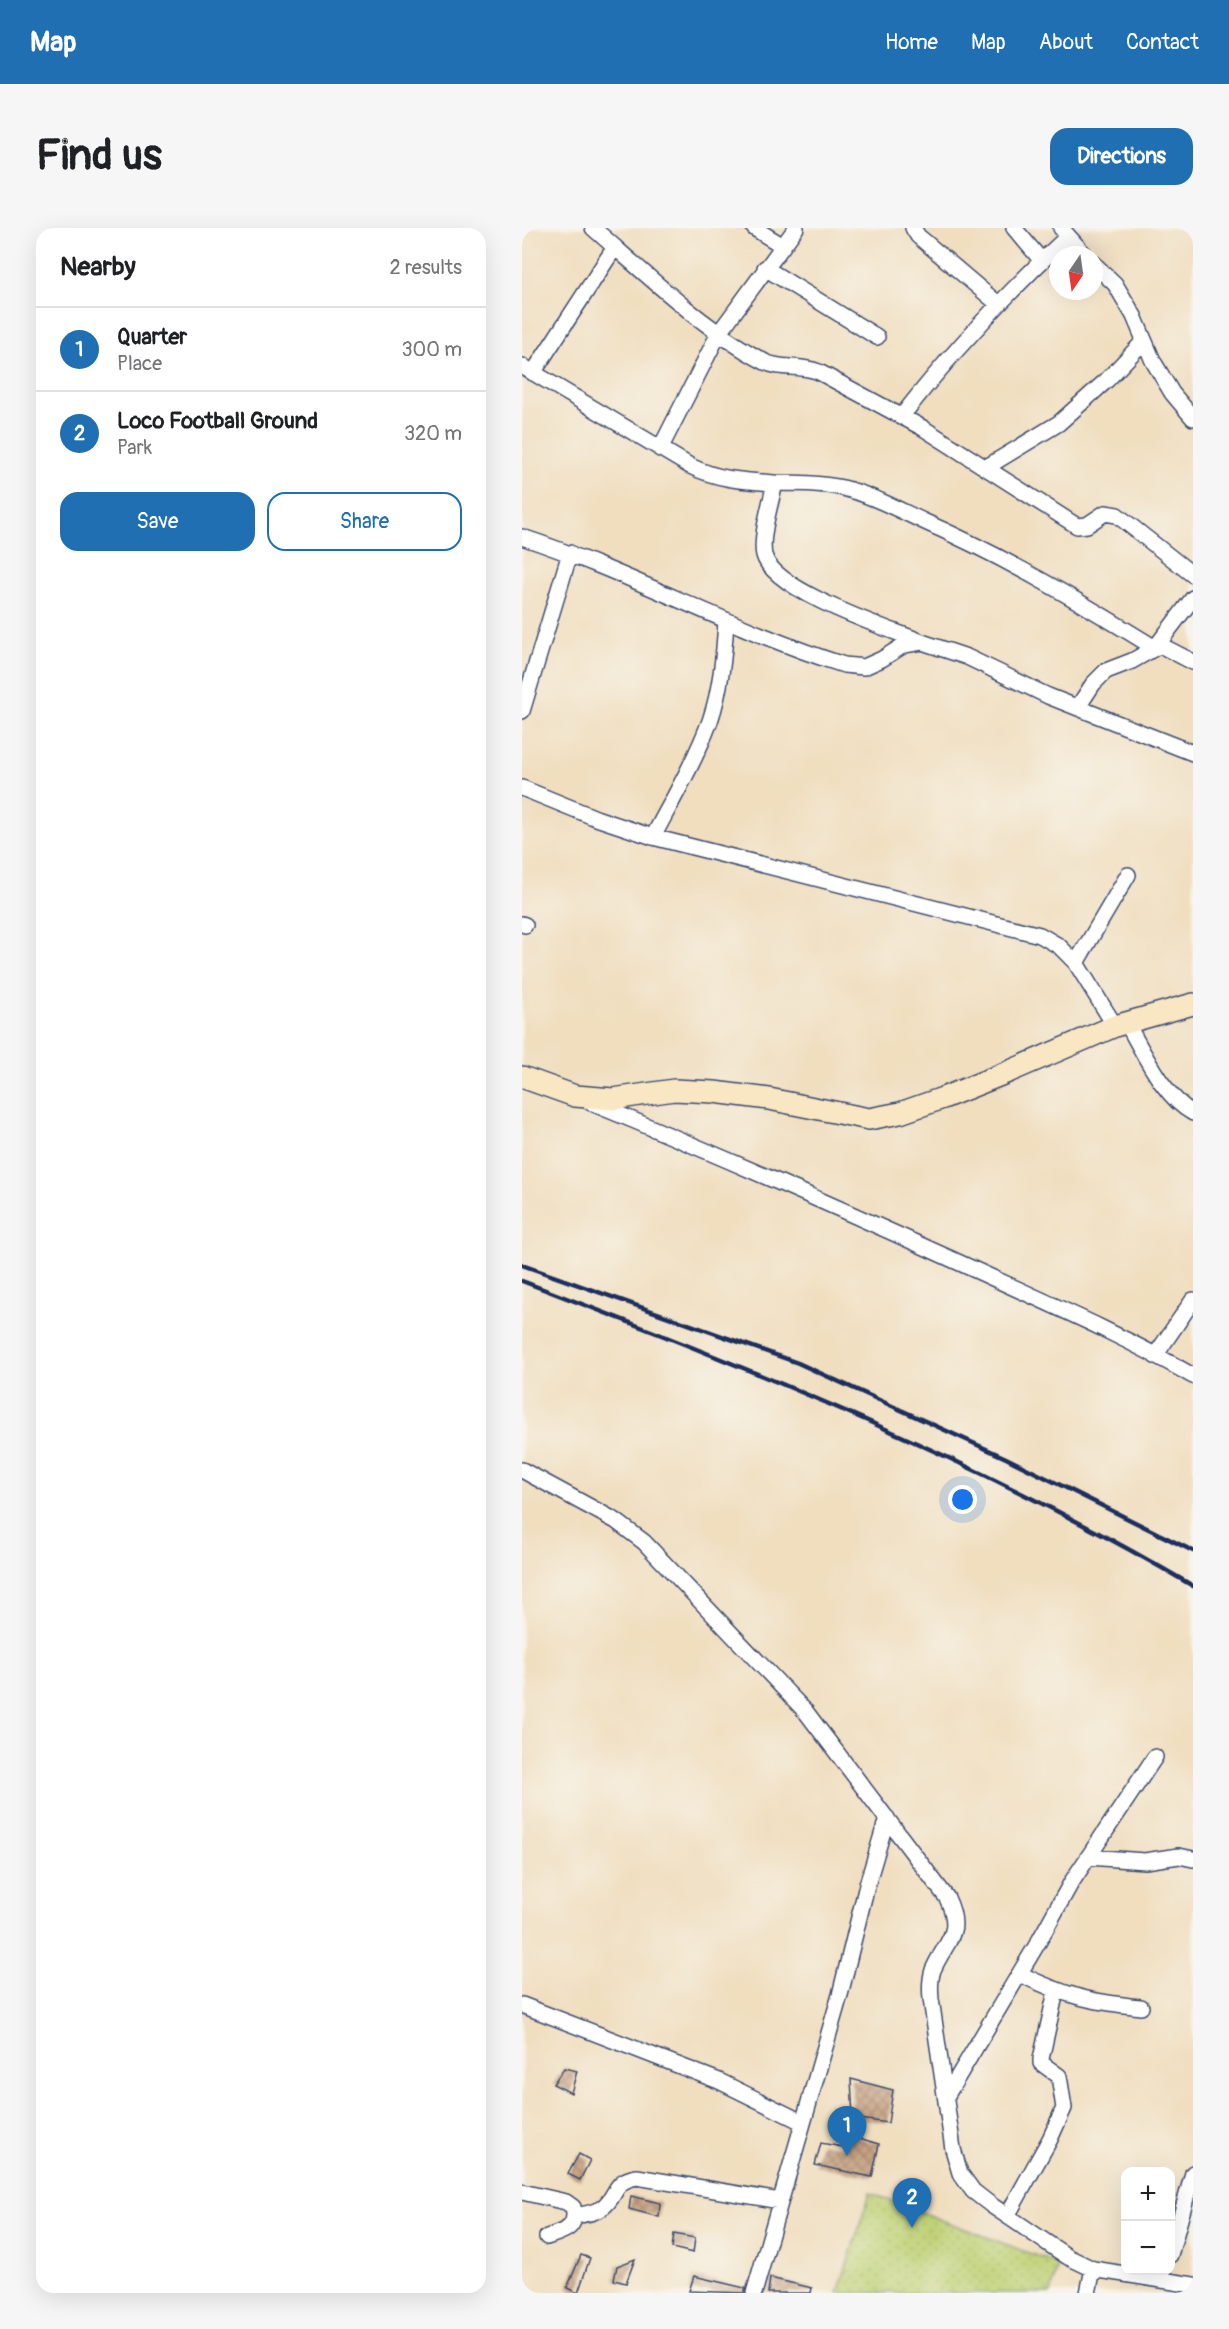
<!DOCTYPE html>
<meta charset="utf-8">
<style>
:root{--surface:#fff;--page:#f6f6f6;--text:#202124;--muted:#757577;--line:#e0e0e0;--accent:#1f6fb2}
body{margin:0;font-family:Pangolin,sans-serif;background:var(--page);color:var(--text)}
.controls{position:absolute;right:18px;bottom:18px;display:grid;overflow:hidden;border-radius:12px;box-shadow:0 6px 24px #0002}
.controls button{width:54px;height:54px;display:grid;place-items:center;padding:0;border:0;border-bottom:2px solid var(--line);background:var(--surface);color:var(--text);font:30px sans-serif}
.compass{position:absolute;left:527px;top:18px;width:54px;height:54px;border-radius:50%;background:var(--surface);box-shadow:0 6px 24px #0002;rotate:193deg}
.you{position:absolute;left:441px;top:1272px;width:21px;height:21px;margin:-15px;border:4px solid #fff;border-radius:50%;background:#1a73e8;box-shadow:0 0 0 9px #1a73e833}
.badge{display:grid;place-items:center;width:39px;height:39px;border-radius:50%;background:var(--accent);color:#fff;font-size:20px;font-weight:700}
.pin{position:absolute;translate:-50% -50px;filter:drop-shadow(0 2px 3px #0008)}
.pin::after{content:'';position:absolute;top:32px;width:21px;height:18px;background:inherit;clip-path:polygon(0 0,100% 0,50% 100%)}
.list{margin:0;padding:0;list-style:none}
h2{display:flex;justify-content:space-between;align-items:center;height:78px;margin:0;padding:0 24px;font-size:26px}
h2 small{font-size:20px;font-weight:400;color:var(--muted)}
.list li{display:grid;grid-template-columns:39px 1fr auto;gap:18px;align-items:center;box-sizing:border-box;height:84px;padding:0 24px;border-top:2px solid var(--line)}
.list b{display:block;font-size:22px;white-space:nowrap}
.list p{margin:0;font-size:20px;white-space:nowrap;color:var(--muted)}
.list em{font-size:20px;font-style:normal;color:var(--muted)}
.actions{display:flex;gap:12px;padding:18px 24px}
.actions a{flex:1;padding:14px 0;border:2px solid var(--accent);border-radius:18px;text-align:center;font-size:21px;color:var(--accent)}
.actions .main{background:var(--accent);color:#fff}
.map{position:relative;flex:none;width:671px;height:2065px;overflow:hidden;border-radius:18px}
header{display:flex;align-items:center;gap:36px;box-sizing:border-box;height:84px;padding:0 30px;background:var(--accent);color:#fff}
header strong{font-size:28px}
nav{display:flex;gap:33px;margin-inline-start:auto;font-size:21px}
.intro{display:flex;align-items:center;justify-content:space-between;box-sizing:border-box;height:144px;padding:0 36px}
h1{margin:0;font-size:42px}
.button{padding:15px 27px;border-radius:18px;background:var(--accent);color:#fff;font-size:21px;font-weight:700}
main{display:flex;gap:36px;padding:0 36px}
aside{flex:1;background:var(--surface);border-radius:18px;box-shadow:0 6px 24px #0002}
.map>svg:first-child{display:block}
.park{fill:url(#park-dots);stroke:#6c8069;stroke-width:1.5}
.building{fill:url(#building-cross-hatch)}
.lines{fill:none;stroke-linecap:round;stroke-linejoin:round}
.minor-casing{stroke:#3b496d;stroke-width:18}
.secondary-casing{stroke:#3b496d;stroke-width:24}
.minor{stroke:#fff;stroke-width:15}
.secondary{stroke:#f9e7c3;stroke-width:21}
.rail{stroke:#1b2f5e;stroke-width:4.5}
</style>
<header>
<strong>Map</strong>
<nav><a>Home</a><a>Map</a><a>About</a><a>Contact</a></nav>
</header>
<div class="intro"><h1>Find us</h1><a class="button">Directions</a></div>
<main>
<aside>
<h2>Nearby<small>2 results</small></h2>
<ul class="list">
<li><span class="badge">1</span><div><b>Quarter</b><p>Place</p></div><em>300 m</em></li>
<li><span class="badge">2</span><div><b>Loco Football Ground</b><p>Park</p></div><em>320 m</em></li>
</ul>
<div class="actions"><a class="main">Save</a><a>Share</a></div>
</aside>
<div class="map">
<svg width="671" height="2065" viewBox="0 0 671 2065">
<defs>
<pattern id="park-dots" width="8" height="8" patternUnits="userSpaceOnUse" patternTransform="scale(1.5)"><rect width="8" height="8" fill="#bed174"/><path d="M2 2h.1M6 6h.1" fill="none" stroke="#a3b467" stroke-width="1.8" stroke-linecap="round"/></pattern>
<pattern id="building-cross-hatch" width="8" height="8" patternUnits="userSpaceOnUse" patternTransform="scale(1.5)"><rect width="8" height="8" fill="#c8a383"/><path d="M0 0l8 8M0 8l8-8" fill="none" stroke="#a2856e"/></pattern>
</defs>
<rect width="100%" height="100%" fill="#f7f3e8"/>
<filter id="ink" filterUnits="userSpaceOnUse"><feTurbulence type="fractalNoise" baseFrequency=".0167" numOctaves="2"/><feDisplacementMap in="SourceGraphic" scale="12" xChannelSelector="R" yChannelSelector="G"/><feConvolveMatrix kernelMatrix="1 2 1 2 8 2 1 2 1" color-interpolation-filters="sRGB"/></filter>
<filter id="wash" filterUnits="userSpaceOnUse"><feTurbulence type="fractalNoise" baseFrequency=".008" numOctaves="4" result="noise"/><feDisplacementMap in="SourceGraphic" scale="24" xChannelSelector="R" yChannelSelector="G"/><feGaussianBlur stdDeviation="1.35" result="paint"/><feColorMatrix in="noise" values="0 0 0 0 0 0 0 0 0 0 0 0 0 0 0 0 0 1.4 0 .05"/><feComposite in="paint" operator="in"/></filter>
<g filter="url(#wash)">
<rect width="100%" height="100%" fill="#f0debf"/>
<path class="park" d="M348,1965L536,2036L529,2065H316Z"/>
<g id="blocks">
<path class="building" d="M42,1840L55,1843L49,1865L31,1856Z
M329,1851L371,1862L366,1895L331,1890Z
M320,1905L357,1916L350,1949L293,1937L299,1915L321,1919Z
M57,1926L68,1932L58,1952L46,1946Z
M109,1968L138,1975L137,1989L107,1981Z
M152,2006L173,2010L171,2025L150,2020Z
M59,2027L68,2030L56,2065L45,2060Z
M113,2031L104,2055L92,2052L95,2038Z
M172,2048L223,2060V2065L167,2063Z
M248,2050L290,2060L289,2065H246Z"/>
</g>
</g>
<g filter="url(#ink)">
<use href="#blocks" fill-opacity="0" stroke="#3b496d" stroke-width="1.5"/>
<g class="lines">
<g class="minor-casing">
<path id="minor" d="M71,0C124,46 181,101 243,134C259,142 277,136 297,144L401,200L555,298L565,297L583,285L595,287L671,347
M232,0L261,18
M391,0L396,8L475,75
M492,0L520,33
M539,0L563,27
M572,36L593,56L612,88L631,133L650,165L671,190
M243,40L355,109
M0,138L168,238C197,252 221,253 253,255C249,274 238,309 242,327C251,363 367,401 400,414
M11,145L93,19
M379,189C432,121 483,67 545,9
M138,221L197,105L274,0
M463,240L537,195L585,152L622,113
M253,255C275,255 298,255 321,260C349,267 375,281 401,293C483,329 557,373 633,420
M0,309C110,345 211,402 322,437L342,439L360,431L382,417L400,414L445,429L526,468L671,525
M636,416L671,434
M556,479L571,456L584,443L610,433L633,420L671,370
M0,483L48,325
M0,560L74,590L131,609L518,707L537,718L554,735L593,798
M131,609C151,571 173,533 188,493C199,461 202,426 204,393
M0,696L3,697
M554,735L606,647
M604,794C621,823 641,869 671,885
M67,874C192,925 315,979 438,1035C516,1071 597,1105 671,1148
M633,1128L671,1072
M0,1242L94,1293L122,1314L284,1484L425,1670C442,1706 424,1712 411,1742C408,1751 408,1761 409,1771L431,1921L438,1945L451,1963L469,1977L546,2029L571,2041L671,2057
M566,1629L623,1633L657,1628L671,1631
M498,1746C543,1768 569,1774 619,1779
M0,1777L197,1853L280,1894
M425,1867L517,1713L549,1655L633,1529
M0,1964L44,1974L51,1979C56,2001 42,2003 25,2009
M53,1988C62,1986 74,1985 81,1979C97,1966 90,1953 115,1949L258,1973
M485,1988L528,1911L542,1880L537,1848L519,1835V1831L534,1763
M648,2027L671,1945
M232,2065L318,1767L345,1657L365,1590
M566,2065L571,2041"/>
</g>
<g class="secondary-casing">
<path id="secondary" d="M0,849L53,868L91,871L152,862L192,864L247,871L347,891L378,885L421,870L486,844L593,798L671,776"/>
</g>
<use href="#minor" class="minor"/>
<use href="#secondary" class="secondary"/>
<path class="rail" d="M0,1037L276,1135L484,1230L671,1323
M0,1053C229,1140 459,1233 671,1358"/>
</g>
</g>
</svg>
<div class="controls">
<button>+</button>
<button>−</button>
</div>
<svg class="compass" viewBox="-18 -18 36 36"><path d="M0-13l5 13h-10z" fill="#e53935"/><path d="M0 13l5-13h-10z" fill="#757577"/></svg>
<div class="you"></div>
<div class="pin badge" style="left:325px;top:1928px">1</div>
<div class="pin badge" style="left:390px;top:2000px">2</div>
</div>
</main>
